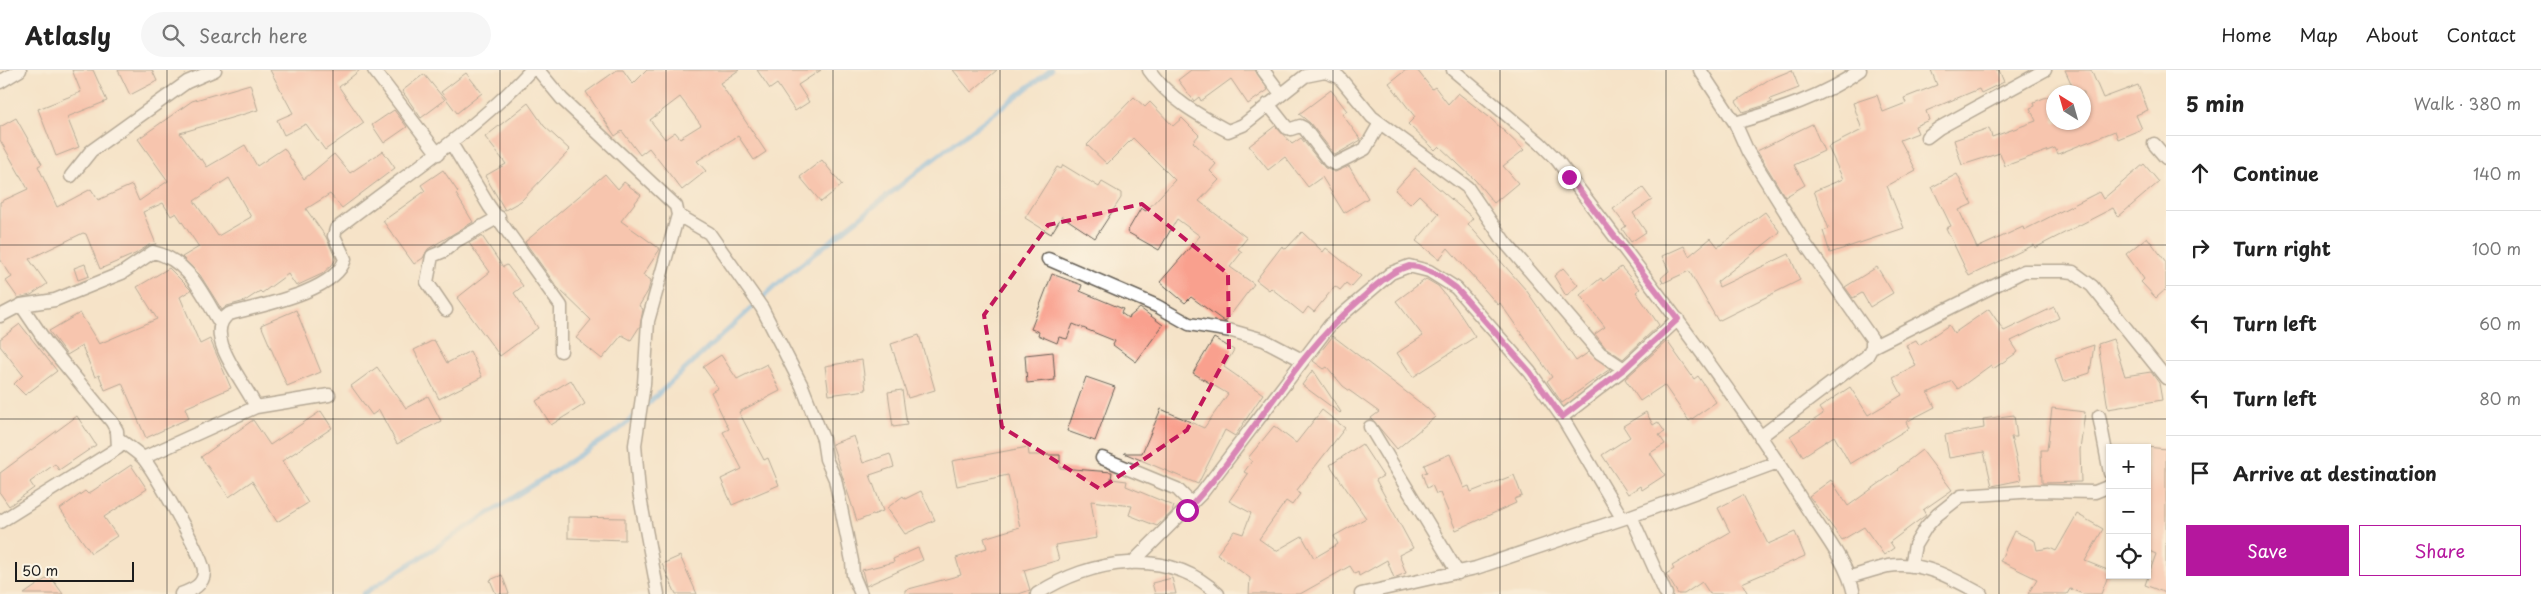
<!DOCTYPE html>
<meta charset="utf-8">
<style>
:root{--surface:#fff;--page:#f6f6f6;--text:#222;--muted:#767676;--line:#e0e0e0;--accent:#b5179e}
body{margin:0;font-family:"Playpen Sans",sans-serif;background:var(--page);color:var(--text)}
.controls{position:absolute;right:15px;bottom:15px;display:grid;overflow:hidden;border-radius:0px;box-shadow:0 1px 4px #0004}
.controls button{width:45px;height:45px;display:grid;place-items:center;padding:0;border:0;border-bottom:1px solid var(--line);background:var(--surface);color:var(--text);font:25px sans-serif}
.compass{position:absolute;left:2046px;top:15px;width:45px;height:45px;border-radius:50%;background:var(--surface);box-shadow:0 1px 4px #0004;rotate:323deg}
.scale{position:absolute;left:15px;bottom:12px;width:119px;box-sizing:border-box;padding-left:5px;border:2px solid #1c1c1c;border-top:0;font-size:14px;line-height:18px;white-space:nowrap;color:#1c1c1c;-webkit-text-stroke:4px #fcf5e5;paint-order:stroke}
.stop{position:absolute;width:15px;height:15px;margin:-11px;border:4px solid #b5179e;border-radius:50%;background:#fff}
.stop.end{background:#b5179e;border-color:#fff;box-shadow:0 1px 5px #0008}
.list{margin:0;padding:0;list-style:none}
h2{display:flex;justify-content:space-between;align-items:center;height:65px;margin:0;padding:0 20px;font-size:21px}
h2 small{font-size:16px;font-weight:400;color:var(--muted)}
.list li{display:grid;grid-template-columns:32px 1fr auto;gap:15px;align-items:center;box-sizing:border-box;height:75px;padding:0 20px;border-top:1px solid var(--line)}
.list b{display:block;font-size:19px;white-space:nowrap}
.list em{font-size:16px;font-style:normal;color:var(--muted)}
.actions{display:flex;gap:10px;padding:15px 20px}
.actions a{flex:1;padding:11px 0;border:1px solid var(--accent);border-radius:0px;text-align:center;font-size:18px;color:var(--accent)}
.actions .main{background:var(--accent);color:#fff}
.icon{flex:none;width:28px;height:28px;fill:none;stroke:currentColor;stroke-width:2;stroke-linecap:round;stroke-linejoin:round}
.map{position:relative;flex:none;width:2166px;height:524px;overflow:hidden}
header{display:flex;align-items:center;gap:30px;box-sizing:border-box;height:70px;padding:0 25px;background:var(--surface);border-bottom:1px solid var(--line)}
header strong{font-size:24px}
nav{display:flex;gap:28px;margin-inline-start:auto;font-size:18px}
.search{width:350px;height:45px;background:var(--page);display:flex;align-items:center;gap:12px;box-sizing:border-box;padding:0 18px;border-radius:28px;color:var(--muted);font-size:19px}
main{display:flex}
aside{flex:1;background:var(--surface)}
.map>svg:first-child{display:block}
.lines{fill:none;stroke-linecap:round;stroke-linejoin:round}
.stream{stroke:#71b4e6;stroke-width:5}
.building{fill:#f9a08e;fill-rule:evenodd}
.minor-casing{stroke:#686258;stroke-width:15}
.minor{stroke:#fff;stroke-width:12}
.route{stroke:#b5179e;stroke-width:6}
.marked{fill:none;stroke:#c2185b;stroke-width:4;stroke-dasharray:10 6;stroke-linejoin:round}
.grid{fill:none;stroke:#1c1c1c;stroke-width:1;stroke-opacity:0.55}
</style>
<header>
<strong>Atlasly</strong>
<div class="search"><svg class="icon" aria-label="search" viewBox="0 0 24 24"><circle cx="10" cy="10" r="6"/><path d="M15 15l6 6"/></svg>Search here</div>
<nav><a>Home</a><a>Map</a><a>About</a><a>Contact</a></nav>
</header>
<main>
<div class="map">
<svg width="2166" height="524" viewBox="0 0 2166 524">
<rect width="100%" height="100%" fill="#fcf5e5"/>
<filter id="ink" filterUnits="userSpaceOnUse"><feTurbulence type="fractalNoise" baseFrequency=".02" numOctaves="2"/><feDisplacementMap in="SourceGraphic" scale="10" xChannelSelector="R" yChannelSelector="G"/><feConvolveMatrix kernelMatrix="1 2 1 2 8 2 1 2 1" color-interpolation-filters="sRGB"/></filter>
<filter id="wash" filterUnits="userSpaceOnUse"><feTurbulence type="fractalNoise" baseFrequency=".0096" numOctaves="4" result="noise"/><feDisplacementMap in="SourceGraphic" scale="20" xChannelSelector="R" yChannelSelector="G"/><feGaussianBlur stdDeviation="1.12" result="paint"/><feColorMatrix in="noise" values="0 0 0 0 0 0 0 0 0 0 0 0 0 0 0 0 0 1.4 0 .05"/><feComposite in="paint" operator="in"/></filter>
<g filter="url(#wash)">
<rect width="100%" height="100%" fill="#f5e3c8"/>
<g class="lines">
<path class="stream" d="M642,339L784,208L931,91L1051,0
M363,524L620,359L636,345"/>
</g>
<g id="blocks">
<path class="building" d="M72,0H93L107,31L67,47L79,77L56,86L38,39L81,22Z
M118,0H152L157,11L130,25Z
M270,0H360L339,17L364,53L325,80L306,54L284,65L277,50L293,43Z
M617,0H623L633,14L647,0H739L720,13L766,82L754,90L738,66L697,91L706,101L682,120L649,78L640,85L622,61L615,66L586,22ZM680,27L701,55L680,68L675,62L665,69L650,50Z
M757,0H821L798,15L809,32L795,41L777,14L770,19Z
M953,0H997L971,22Z
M1191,0H1255L1268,20L1248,34L1231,9L1201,31L1199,27L1194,31L1178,10Z
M1406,0H1417L1432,19L1435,17L1448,34L1458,23L1489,47L1524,80L1503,96L1518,113L1494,133L1475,110L1439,76L1435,80L1408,54L1415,47L1389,13Z
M1792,0L1799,18L1770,29L1772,32L1766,35L1743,42L1736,31L1768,10Z
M1931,0H1999L2004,12L1981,23L1979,19L1926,41L1929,50L1915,56L1918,63L1900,70L1916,100L1887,116L1904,158L1830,183L1823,161L1829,159L1814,121L1843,109L1828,77L1862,60L1853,33L1877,25L1883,42L1906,33L1904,28L1937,15Z
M2065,0H2091L2103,28L2138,15L2148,40L2136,45L2142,59L2118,69L2115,61L2058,84L2055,78L2005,96L2000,83L1962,95L1954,70L1989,58L1992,67L2036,51L2030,38L2035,36L2034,32L2054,24V52H2084V22H2075Z
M466,3L482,23L457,43L441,22Z
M424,4L445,30L421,48L402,21Z
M250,14L258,40L180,63L200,90L202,89L207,97L245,75L257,96L284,78L304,109L334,84L350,103L383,81L395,98L342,138L330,124L306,139L326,167L336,189L332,195L322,204L296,216L288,204L262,223L260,221L245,231L227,236L222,240L200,205L182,187L199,177L176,143L171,146L163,133L143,142L156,174L149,175L135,184L100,199L86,164L83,163L29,189L47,214L31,225L18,228L6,211L12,207L0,189V132L28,119L0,70V57L16,48L42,94L38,96L57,137L91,119L98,130L132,115L139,131L168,111L138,69L192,31ZM229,108L251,147L218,166L194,131Z
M1331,20L1347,41L1342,44L1361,70L1335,85L1310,53L1299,44Z
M1134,27L1145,37L1150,32L1173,56L1182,48L1199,65L1193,72L1216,94L1210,101L1219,110L1199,131L1247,168L1238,179L1242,182L1230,197L1254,214L1225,252L1191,227L1185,233L1160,212L1200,166L1177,149L1159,180L1127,162L1141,138L1146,141L1175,110L1133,68L1107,94L1087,75Z
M528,33L544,56L570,80L521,131L505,140L485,106L506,94L485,67Z
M394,40L407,57L384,73L372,55Z
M1812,54L1824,81L1794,95L1805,115L1785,127L1757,81Z
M1275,56L1292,74L1301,68L1325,98L1335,102L1349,96L1368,128L1344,143L1322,107L1308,117L1285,87L1268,100L1249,76Z
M822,90L842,115L821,132L800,107Z
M2144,94L2159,112L2118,147L2113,138L2035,178L2034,175L1969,206L1946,158L1951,156L1932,117L1957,104L1972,134L1959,140L1977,178L2023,157L2024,160L2099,122L2103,129Z
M1063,95L1099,117L1102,112L1121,123V128L1095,168L1062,146L1051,164L1025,148L1057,97L1061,99Z
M1415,98L1473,148L1468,154L1526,220L1576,291L1589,282L1610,299L1562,333L1547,311L1552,307L1500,233L1498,235L1448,178L1439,189L1416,171L1439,144L1419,125L1410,134L1395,120Z
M443,100L458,122L456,124L473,152L428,179L423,188L414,194L383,151L425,121L421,115Z
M605,104L618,119L624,112L641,125L621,151L660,179L643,205L651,210L648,221L639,236L643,239L640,256L631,270L622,265L602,289L576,268L591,250L557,217L525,172Z
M1643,118L1652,130L1633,143L1646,162L1631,172L1622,159L1626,156L1613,139Z
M1765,142L1780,162L1717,212L1719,217L1789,184L1800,210L1718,251L1689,201L1663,213L1661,208L1669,201L1662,186L1684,176L1689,186L1711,168L1718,177Z
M1302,162L1323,182L1326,178L1361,206L1351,217L1346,213L1340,220L1335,216L1314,242L1308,237L1303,244L1271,218L1269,220L1256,210L1282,176L1286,179Z
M482,166L503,197L507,195L523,216L514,223L538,258L500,286L457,228L490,202L469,173Z
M2147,167L2166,192V219L2156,228L2141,212L2144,209L2126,184Z
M85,194L89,206L78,210L74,198Z
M1621,197L1640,219L1636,222L1659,255L1623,289L1605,277L1595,264L1605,257L1580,225L1601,208L1603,211Z
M1877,197L1893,223L1870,237L1862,223L1853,228L1845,217Z
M169,198L191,220L180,227L200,274L210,269L231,318L185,338L189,348L146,368L122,313L105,320L99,305L95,307L82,276L67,285L49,261L80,243L99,274L157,249L137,217Z
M1563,198L1578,215L1566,226L1554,206Z
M1052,204L1082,215L1080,221L1123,239L1121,243L1128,248L1140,238L1163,255L1136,292L1113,275L1115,271L1073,254L1067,269L1059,267L1057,273L1038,265L1039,262L1031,259Z
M1426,209L1438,216L1456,238L1475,267L1413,307L1397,283L1423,266L1396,231Z
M2054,237L2059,248L2011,271L2018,282L1993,299L1991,295L1958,319L1952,311L1928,323L1935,337L1906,352L1909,358L1850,394L1834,366L1803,386L1790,366L1823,344L1819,338L1850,317L1868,345L1902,325L1893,308L1916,296L1906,275L1916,270L1919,275L1949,255L1954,263L1989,239L2004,261Z
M296,240L321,302L287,316L261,255Z
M20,254L57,301L25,325L14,314L23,305L0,276V269Z
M919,265L935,320L908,328L891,274Z
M1333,266L1427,338L1435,347L1397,379L1371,348L1379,342L1343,316L1327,297L1324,299L1313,291Z
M1214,268L1234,280L1224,297L1263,324L1235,366L1225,360L1198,414L1124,383H1142L1161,339L1204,358L1228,324L1193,303Z
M2113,269L2125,306L2151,302L2159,313L2162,330L2108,339L2098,274Z
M434,270L447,293L470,281L482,307L439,329L414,280Z
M1667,271L1694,309L1698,306L1716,332L1689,351L1664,315L1640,331L1625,309Z
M2094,275L2090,303L2063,312L2055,288Z
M1053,282L1055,310L1027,313L1025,285Z
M721,285L737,309L767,294L780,321L739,342L764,390L768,388L779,415L732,435L721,409L742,399L723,362L729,359L711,322L718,318L703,297Z
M862,290L866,320L829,325L825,296Z
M377,297L406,338L428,326L441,351L397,374L379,340L372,345L351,316Z
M1313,300L1341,342L1340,343L1302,315Z
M1086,307L1115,317L1095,371L1067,361Z
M571,310L585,334L551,355L536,331Z
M902,320L907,355L893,357L888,322Z
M2052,338L2085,342L2080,380L2081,412L2042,413L2041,380H2047Z
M1322,340L1345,358L1297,420L1300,424L1292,435L1286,431L1259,469L1276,481L1302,466L1314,488L1338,474L1334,466L1366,448L1330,395L1362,374L1383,406L1376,410L1413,478L1399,485L1406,503L1394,508L1387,490L1359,506L1358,502L1355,504L1350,496L1300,524H1249L1250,508L1217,484L1234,461L1243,464L1251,443L1229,431L1248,404L1244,402L1252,391L1248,388L1274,356L1296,373Z
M321,341L332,358L282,391L308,433L277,452L252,411L229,427L201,387L253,350L270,375Z
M1646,342L1653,355L1658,352L1665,362L1659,365L1665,374L1650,383L1665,405L1642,420L1640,416L1628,424L1602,385L1630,367L1623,356Z
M2014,345L2017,367H2011L2021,410L1992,416L1984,382L1949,388L1945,365L1984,358L1983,349Z
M77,346L96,375L59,400L55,394L30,412L34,418L9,436L0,423V403Z
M854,366L863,393L890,384L894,397L870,405L883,441L857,451L832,374Z
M1028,377L1029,385H1060V398L1112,402L1111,409L1127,411L1126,416L1174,436L1172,442L1157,456L1129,445L1132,436L1091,431L1097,468L1055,475L1059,490L1024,500L1030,520L1019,524H905V520L961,505L956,488L987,478L984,468L1020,457L1008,405L957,416L952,391Z
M2147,377L2166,379V523L2145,515L2156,484L2147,480Z
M1922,380L1952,420L1923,440L1926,445L1890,472L1894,478L1884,485L1864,457L1842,470L1809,426L1831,410L1848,436L1898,400L1897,399Z
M1450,384L1464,418L1469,416L1471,422L1514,405L1522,426L1514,429L1516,433L1456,460L1440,423L1436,424L1432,415L1427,418L1422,404L1427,402L1424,395Z
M131,395L147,419L104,447L117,466L91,483L60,439L85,421L88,424Z
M921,421L935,450L905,464L887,438L903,426L905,429Z
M1743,425L1768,474L1795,462L1805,486L1742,513L1748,524H1710L1702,512L1684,524H1678L1666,504L1674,499L1672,496L1730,462L1718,438Z
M2077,444L2103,459L2085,491L2110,501L2101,524H2083L2070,519L2067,524H2028L2037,509L2000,491L2014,461L2035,471L2037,480L2050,478L2056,481Z
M568,447L625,448V470L568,468Z
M918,478L923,490L866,516L862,500L894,492L893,489Z
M680,486L697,524H676L662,494Z
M502,505L509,524H496L490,510Z
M50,506L63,524H24Z
M1172,508L1176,524H1155L1152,513Z"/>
</g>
</g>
<g filter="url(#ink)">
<use href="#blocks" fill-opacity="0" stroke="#686258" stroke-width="1"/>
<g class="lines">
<g class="minor-casing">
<path id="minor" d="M374,0L438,84
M538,0L562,29L676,136L678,145L648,251L644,314L635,375L639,422L658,524
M1149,0C1169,29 1198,45 1228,61L1243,55L1305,6L1325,2L1339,7L1372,47L1467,117L1504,171L1600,283L1624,299
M1263,0L1281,24
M1453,0L1540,73L1557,90C1641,202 1729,313 1803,432C1821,461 1847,491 1854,524
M1700,0L1735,53L1748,82L1806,175L1872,269V277L1867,286L1760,367
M0,12L20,0
M1268,34L1287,58L1291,59L1300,56L1304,58L1329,91L1335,94L1365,79L1380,53
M1735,53C1777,41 1825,26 1860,0
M1927,67L1939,58L2045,0
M451,73L489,136L561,236V281
M2154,74L2166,88
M71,106L91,81L187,12L215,0
M678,145L709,163L762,238L802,316L823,369L826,389L835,409L852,491L853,505L861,524
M1048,189L1157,236L1189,254L1232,261L1264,270L1302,290
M446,240L427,212L432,186L444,181L456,171L499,147
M0,246L21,235L55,230L122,203L153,182C189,190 202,224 220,253
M1872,277L2024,201H2064L2073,202L2092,216L2166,308
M256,337C247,315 200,263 229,244C258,236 336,222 345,189L334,166L336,159C402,107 474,62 531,0
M2099,346L2110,403
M1562,347L1624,299L1678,249
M1370,357L1458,503
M119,369C126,375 136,381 143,388C153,400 205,489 204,502C204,515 192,520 181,524
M143,388L256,337L329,325
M1102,388L1177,419L1192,434
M1631,446L1666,524
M0,452L118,378L117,361L112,352L46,272L21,235
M1132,493L1202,423L1330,255L1391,203L1409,196L1429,201L1456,218L1530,302L1562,347L1622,448
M1911,496L1915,475L1926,457L1937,445L1961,426L2036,421L2095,422L2110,416
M1850,507C1863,503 1876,499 1888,496C1921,490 1954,509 1981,524
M1037,524C1090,489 1168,476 1218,524
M1361,524L1476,498L1631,446L1778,392"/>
</g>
<use href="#minor" class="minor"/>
</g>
</g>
<g class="lines" filter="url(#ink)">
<path class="route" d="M1187,440C1251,373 1291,288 1362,228C1373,218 1384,207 1398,200L1409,196L1418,197L1438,205L1456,218L1530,302L1562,347L1624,299L1678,249L1569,107"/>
</g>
<path d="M0 0H2166V524H0ZM1142,134L1228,204L1229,282L1187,360L1100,419L1002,357L984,245L1048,155Z" fill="#f5e3c8" fill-opacity=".55" fill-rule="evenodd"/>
<path class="marked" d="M1142,134L1228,204L1229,282L1187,360L1100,419L1002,357L984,245L1048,155Z"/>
<path class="grid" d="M167,0V524M333,0V524M500,0V524M666,0V524M833,0V524M1000,0V524M1166,0V524M1333,0V524M1500,0V524M1666,0V524M1833,0V524M1999,0V524M0,175H2166M0,349H2166"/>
</svg>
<div class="controls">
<button>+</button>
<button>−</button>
<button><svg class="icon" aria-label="locate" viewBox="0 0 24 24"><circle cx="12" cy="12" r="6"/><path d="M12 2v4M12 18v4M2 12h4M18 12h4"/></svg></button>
</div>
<svg class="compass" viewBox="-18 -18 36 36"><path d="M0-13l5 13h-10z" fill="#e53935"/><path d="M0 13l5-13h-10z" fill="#767676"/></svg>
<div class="scale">50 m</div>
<div class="stop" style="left:1187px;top:440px"></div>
<div class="stop end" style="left:1569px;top:107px"></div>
</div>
<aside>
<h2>5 min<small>Walk · 380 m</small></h2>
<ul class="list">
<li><svg class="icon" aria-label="ahead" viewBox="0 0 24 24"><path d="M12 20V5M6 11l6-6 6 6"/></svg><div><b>Continue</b></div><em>140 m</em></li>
<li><svg class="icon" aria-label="right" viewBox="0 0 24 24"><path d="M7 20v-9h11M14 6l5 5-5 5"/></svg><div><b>Turn right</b></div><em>100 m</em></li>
<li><svg class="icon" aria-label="left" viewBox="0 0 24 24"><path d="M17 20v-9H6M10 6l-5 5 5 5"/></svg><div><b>Turn left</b></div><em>60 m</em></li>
<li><svg class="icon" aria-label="left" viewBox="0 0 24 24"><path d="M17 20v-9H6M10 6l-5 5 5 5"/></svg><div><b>Turn left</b></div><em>80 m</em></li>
<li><svg class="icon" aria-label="arrive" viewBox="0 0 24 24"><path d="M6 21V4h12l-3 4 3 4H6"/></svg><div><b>Arrive at destination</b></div></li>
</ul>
<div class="actions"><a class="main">Save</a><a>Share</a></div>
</aside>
</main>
